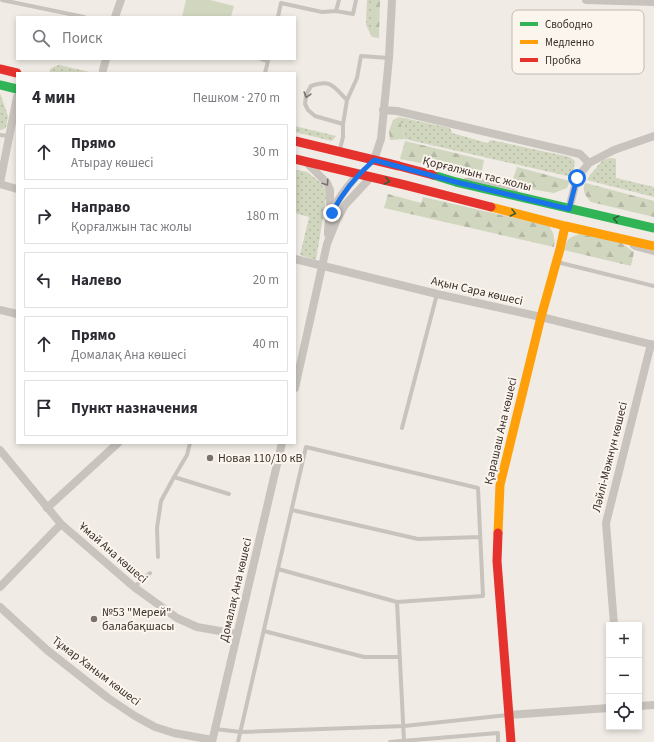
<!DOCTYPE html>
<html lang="ru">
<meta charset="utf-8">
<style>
:root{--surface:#fff;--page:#f7f7f7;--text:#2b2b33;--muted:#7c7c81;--line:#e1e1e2}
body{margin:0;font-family:"Source Sans 3",sans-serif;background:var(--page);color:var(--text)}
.controls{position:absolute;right:12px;bottom:12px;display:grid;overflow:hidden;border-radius:0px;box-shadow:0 2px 6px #0003}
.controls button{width:36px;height:36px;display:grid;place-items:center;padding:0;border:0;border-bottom:1px solid var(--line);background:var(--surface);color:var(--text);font:20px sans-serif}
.stop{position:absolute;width:12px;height:12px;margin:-9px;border:3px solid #1a73e8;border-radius:50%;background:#fff}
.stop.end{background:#1a73e8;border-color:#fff;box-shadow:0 1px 4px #0008}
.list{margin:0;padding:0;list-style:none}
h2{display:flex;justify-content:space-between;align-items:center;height:52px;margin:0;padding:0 16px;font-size:17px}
h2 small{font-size:13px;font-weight:400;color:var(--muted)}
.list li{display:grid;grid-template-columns:26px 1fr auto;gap:12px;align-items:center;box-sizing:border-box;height:56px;margin:0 8px 8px;padding:0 8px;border:1px solid var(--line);border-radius:0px}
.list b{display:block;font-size:15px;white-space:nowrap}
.list p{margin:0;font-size:13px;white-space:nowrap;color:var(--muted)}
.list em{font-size:13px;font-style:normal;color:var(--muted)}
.icon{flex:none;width:22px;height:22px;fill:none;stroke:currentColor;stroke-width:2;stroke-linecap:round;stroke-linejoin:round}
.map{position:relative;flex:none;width:654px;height:742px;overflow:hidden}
.search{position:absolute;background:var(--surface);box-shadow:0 2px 6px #0003;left:16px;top:16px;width:280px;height:44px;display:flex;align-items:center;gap:10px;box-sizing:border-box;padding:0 14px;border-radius:0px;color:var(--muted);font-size:15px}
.panel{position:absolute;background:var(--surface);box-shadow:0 2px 6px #0003;left:16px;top:72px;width:280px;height:372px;border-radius:0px}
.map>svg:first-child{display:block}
.grass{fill:url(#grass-dots)}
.forest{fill:url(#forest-firs)}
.garden{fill:#d1d6bf}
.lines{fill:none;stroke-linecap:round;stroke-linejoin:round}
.lane{stroke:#c9c3be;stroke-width:4}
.street{stroke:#c9c3be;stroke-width:8}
.fast{stroke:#30b455;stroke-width:9}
.slow{stroke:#ff9f0a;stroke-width:9}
.jam{stroke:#e5322d;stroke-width:9}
.oneway{stroke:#7b726d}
.oneway2{stroke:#375e3a}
.route{stroke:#1a73e8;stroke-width:5}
.poi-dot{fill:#7a716c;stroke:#fbf5ee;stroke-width:1.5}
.labels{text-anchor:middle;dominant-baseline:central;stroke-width:4;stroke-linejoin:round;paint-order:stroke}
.street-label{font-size:12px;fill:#3b302b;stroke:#fbf5ee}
.poi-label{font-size:12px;fill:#3b302b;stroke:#fbf5ee;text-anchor:start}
.key{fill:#fbf5ee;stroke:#c1bab4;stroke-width:1}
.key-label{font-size:11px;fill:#3b302b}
</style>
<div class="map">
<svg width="654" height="742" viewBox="0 0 654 742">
<defs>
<pattern id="grass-dots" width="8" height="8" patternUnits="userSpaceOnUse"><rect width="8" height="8" fill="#d1d6bf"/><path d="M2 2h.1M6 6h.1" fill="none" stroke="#b4b8a4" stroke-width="1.8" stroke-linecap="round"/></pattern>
<pattern id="forest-firs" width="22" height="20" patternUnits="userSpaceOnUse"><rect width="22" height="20" fill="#d1d6bf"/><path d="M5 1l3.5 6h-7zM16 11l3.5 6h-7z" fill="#b4b8a4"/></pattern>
</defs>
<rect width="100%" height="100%" fill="#f0ebe5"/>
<path class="grass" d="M367,0H374L372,37L366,25Z
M59,65L94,73H49L51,68Z
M0,93L8,116L6,128L0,130Z
M399,117L450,128L452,133L487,143L491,140L570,157L575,161L572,177L405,139Z
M295,126L336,136L332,141L295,132Z
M610,158L616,159V178L654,187V197L587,180L590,175L603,160Z
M297,170L307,172L320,182L327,192L316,260L300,255L309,217L295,213V171Z"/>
<path class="forest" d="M373,0H380L379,38L372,37Z
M399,117L405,139L390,140L389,131L393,120Z
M405,141L484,160L482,171L466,172L400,159Z
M517,167L570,181L567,188L554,193L519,187L513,179Z
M585,183L654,201V217L591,202C585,196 582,191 585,183Z
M388,194L421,203L423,197L549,226C554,233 555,238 554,247L384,208Z
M580,234L621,243L634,252L631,266L564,250C568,238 568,238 580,234Z"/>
<path class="garden" d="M186,0H210L234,6L231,17H182Z"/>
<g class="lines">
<path class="lane" d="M2,0L84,17
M339,0L336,11L353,14L356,0
M278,17L281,3L322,12L336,11
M261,59L268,61L265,73
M343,124L315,116L308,110L305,104L306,95L311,86C331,79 333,86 347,100
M0,135L9,136
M340,149L343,137V124L347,100L357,78L361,56L389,58
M466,180L472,179L513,188L516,192
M632,246L635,248L654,253
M557,262L654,286
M402,428L437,294
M174,477L187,455L190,443
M292,510L418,539L480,537
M158,557L157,528L161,501L174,477L229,494
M278,569L397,602
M134,587L150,573
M264,631L364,657H400
M215,729L241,732L404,726L508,715
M238,742L306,447L478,488L483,596L397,602L404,741
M390,742L498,733V742"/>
<path class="street" d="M586,0L654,2
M115,17L121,0
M103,70L106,59
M383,110L397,111L580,154L589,163
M374,160L381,139L389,58L392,0
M307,163L327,183L330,190V204L332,213
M0,183L17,97
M0,184L17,189
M569,209L577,178L589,163L614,150L654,136
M328,234C328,228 328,223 330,218C334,202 348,186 358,174
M295,259L437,294L541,317L654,345
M0,310L17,314
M295,388L327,244L337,219L345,205L371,177
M0,450L61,524L134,587L177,618L197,627L237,634
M47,508L118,443
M0,587L61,524
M0,607L47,650L108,698L135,716L155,727L174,733L212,740
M614,625L606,523L651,344
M639,706L654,705
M508,715L609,708
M212,742L282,443"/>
<path class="fast" d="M0,85L17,89
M433,175L456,182L654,228"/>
<path class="slow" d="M491,207L565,226L654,246
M498,533L500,485L541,317L560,249L565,226"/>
<path class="jam" d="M0,69L17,73
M295,141L399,166L433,175
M295,159L405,185L491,207
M498,533L497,561L511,742"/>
</g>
<defs><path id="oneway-chevron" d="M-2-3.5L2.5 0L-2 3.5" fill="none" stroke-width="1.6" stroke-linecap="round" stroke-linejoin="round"/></defs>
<g class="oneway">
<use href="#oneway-chevron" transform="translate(307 95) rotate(106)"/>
<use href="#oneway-chevron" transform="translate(326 183) rotate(56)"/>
</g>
<g class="oneway2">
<use href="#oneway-chevron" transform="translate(387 181) rotate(14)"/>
<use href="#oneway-chevron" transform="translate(513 213) rotate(14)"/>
<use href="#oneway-chevron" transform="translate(616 219) rotate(-167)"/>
</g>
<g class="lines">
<path class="route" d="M332,213C343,191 356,176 374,160L456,182L569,209L577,178"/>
</g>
<g class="poi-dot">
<circle cx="210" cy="458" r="4"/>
<circle cx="94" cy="619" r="4"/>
</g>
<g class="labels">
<g class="street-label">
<text transform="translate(477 174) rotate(14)">Қорғалжын тас жолы</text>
<text transform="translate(477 291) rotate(13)">Ақын Сара көшесі</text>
<text transform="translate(501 431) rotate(-77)">Қарашаш Ана көшесі</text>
<text transform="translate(610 457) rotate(-76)">Ләйлі-Мәжнүн көшесі</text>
<text transform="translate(113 553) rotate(41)">Ұмай Ана көшесі</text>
<text transform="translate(236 590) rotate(-77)">Домалақ Ана көшесі</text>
<text transform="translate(96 671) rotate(37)">Тұмар Ханым көшесі</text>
</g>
<g class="poi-label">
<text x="218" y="458">Новая 110/10 кВ</text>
<text x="102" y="612">№53 "Мерей"<tspan x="102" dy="14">балабақшасы</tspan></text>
</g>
</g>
<rect x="512" y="10" width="132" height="64" rx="6" class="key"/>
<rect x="520" y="22" width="18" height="4" fill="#30b455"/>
<rect x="520" y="40" width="18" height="4" fill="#ff9f0a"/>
<rect x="520" y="58" width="18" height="4" fill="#e5322d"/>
<g class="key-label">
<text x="545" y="28">Свободно</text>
<text x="545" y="46">Медленно</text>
<text x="545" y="64">Пробка</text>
</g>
</svg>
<div class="controls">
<button>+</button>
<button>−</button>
<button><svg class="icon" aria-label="locate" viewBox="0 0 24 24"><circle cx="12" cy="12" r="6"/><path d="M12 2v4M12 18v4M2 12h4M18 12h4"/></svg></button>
</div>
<div class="stop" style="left:577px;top:178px"></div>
<div class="stop end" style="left:332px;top:213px"></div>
<div class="search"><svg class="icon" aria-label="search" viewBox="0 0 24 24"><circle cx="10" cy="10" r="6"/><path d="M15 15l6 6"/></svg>Поиск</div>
<section class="panel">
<h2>4 мин<small>Пешком · 270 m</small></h2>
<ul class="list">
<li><svg class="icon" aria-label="ahead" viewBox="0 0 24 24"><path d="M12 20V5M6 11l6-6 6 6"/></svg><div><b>Прямо</b><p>Атырау көшесі</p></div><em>30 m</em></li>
<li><svg class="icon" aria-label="right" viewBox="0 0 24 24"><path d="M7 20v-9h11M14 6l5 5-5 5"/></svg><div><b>Направо</b><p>Қорғалжын тас жолы</p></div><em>180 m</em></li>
<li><svg class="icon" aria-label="left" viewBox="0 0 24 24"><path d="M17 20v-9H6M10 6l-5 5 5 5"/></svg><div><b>Налево</b></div><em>20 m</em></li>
<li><svg class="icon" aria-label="ahead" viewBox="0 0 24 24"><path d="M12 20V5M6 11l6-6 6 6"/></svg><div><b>Прямо</b><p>Домалақ Ана көшесі</p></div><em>40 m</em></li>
<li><svg class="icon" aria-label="arrive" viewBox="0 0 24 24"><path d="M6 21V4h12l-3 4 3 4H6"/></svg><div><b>Пункт назначения</b></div></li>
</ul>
</section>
</div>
